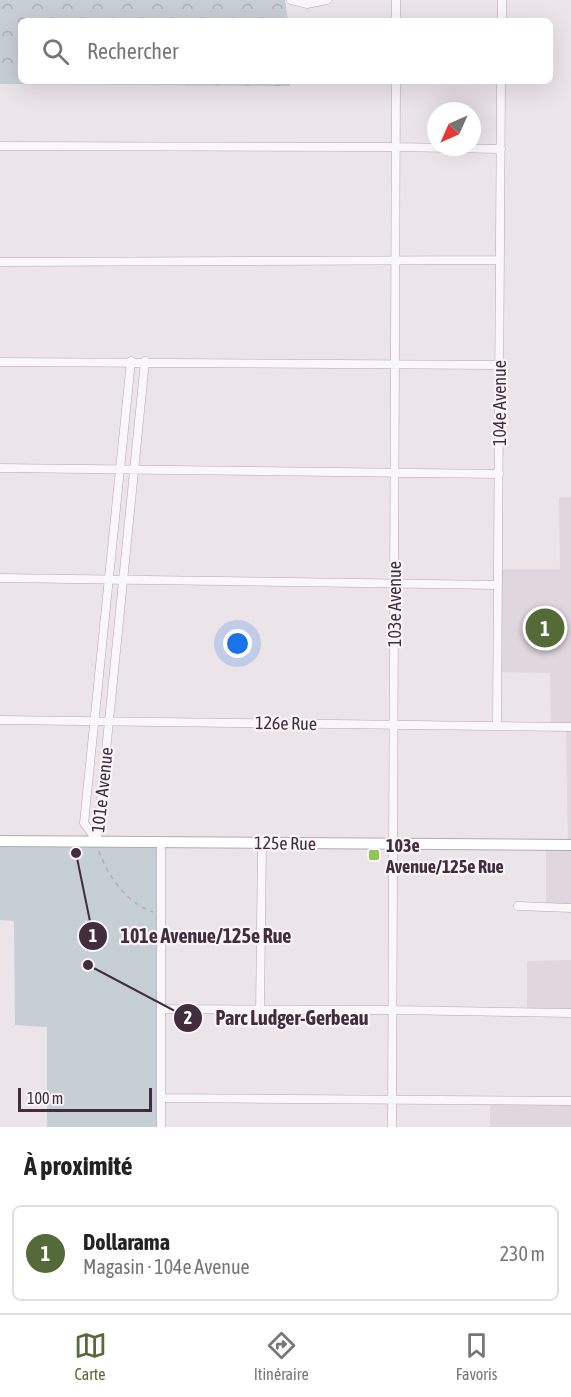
<!DOCTYPE html>
<html lang="fr">
<meta charset="utf-8">
<style>
:root{--surface:#fff;--page:#f6f6f6;--text:#222;--muted:#767676;--line:#e0e0e0;--accent:#556a39}
body{margin:0;font-family:"Asap Condensed",sans-serif;background:var(--page);color:var(--text)}
.compass{position:absolute;left:427px;top:102px;width:54px;height:54px;border-radius:50%;background:var(--surface);box-shadow:0 6px 24px #0002;rotate:225deg}
.scale{position:absolute;left:18px;bottom:15px;width:134px;box-sizing:border-box;padding-left:6px;border:3px solid #422d3d;border-top:0;font-size:16px;line-height:21px;white-space:nowrap;color:#422d3d;-webkit-text-stroke:4px #f8f4f7;paint-order:stroke}
.you{position:absolute;left:238px;top:644px;width:21px;height:21px;margin:-15px;border:4px solid #fff;border-radius:50%;background:#1a73e8;box-shadow:0 0 0 9px #1a73e833}
.badge{display:grid;place-items:center;width:39px;height:39px;border-radius:50%;background:var(--accent);color:#fff;font-size:20px;font-weight:700}
.pin{position:absolute;translate:-50% -50%;border:3px solid #fff;box-shadow:0 2px 6px #0006}
.list{margin:0;padding:0;list-style:none}
h2{display:flex;justify-content:space-between;align-items:center;height:78px;margin:0;padding:0 24px;font-size:26px}
h2 small{font-size:20px;font-weight:400;color:var(--muted)}
.list li{display:grid;grid-template-columns:39px 1fr auto;gap:18px;align-items:center;box-sizing:border-box;height:96px;margin:0 12px 12px;padding:0 12px;border:2px solid var(--line);border-radius:9px}
.list b{display:block;font-size:22px;white-space:nowrap}
.list p{margin:0;font-size:20px;white-space:nowrap;color:var(--muted)}
.list em{font-size:20px;font-style:normal;color:var(--muted)}
.icon{flex:none;width:33px;height:33px;fill:none;stroke:currentColor;stroke-width:2;stroke-linecap:round;stroke-linejoin:round}
.map{position:relative;flex:none;width:571px;height:1127px;overflow:hidden}
.search{position:absolute;background:var(--surface);box-shadow:0 6px 24px #0002;left:18px;right:18px;top:18px;height:66px;display:flex;align-items:center;gap:15px;box-sizing:border-box;padding:0 21px;border-radius:9px;color:var(--muted);font-size:22px}
.sheet{height:186px;background:var(--surface)}
nav{display:flex;justify-content:space-around;align-items:center;box-sizing:border-box;height:84px;border-top:2px solid var(--line);background:var(--surface);font-size:16px;color:var(--muted)}
nav a{display:grid;justify-items:center;gap:3px}
nav .on{color:var(--accent)}
.map>svg:first-child{display:block}
.built{fill:#dfd6de}
.forest{fill:url(#forest-crowns)}
.green{fill:#c6cfd4}
.lines{fill:none;stroke-linecap:round;stroke-linejoin:round}
.minor-casing{stroke:#b5a9b2;stroke-width:9}
.secondary-casing{stroke:#b5a9b2;stroke-width:12}
.path{stroke:#b7aeb5;stroke-width:1.5;stroke-dasharray:4.5 4.5;stroke-linecap:butt}
.minor{stroke:#f9f7f9;stroke-width:8}
.secondary{stroke:#fff;stroke-width:10}
.poi-dot{fill:#94c356;stroke:#f8f4f7;stroke-width:2}
.labels{text-anchor:middle;dominant-baseline:central;stroke-width:4.5;stroke-linejoin:round;paint-order:stroke}
.street-label{font-size:18px;fill:#422d3d;stroke:#f8f4f7}
.poi-label{font-size:18px;font-weight:bold;fill:#422d3d;stroke:#f8f4f7;text-anchor:start}
.leader{fill:none;stroke:#422d3d;stroke-width:2}
.callout-dot{fill:#422d3d;stroke:#f8f4f7;stroke-width:2}
.mark-label{font-size:18px;text-anchor:middle;font-weight:bold;fill:#fff}
.callout-label{font-size:20px;text-anchor:middle;font-weight:bold;fill:#422d3d;stroke:#f8f4f7;stroke-width:4.5;stroke-linejoin:round;paint-order:stroke}
</style>
<div class="map">
<svg width="571" height="1127" viewBox="0 0 571 1127">
<defs>
<pattern id="forest-crowns" width="20" height="18" patternUnits="userSpaceOnUse" patternTransform="scale(1.5)"><rect width="20" height="18" fill="#c6cfd4"/><path d="M2 6a3 3 0 1 1 6 0M12 15a3 3 0 1 1 6 0" fill="none" stroke="#abb2b7"/></pattern>
</defs>
<rect width="100%" height="100%" fill="#ebe4e9"/>
<path class="built" d="M559,497H571V908L546,907V845H568L566,727H551L550,673L498,672V569H560Z
M571,960V1012H527V961Z
M490,1100L571,1101V1127H490Z"/>
<path class="forest" d="M0,0H285L288,21H21V81H290V86L0,84Z"/>
<path class="green" d="M0,841H161V1127H47V1027L15,1025L14,921L0,920Z"/>
<g class="lines">
<g class="minor-casing">
<path id="minor" d="M291,0L307,4L327,0
M396,21V0
M502,21V0
M0,146L396,147L501,149
M0,262L500,260
M0,362L500,365
M0,468L499,474
M0,578L498,585
M0,720L571,727
M497,726L501,81
M97,841L84,823L131,361
M97,841L145,361
M518,906L571,908
M161,1009L393,1010L571,1013
M260,1010L262,843
M161,1098L571,1101
M161,1127V841
M392,1127L396,81"/>
</g>
<g class="secondary-casing">
<path id="secondary" d="M0,841L571,845"/>
</g>
<path class="path" d="M99,851C108,877 127,903 153,912"/>
<use href="#minor" class="minor"/>
<use href="#secondary" class="secondary"/>
</g>
<rect class="poi-dot" x="368" y="849" width="12" height="12" rx="3"/>
<g class="labels">
<g class="street-label">
<text transform="translate(499 403) rotate(-90)">104e Avenue</text>
<text transform="translate(394 604) rotate(-90)">103e Avenue</text>
<text transform="translate(286 723) rotate(1)">126e Rue</text>
<text transform="translate(102 790) rotate(-84)">101e Avenue</text>
<text transform="translate(285 843) rotate(1)">125e Rue</text>
</g>
<g class="poi-label">
<text x="386" y="845">103e<tspan x="386" dy="21">Avenue/125e Rue</tspan></text>
</g>
</g>
<path class="leader" d="M76 853L93 936M88 965L188 1018"/>
<g class="callout-dot">
<circle cx="76" cy="853" r="6"/>
<circle cx="88" cy="965" r="6"/>
<circle cx="93" cy="936" r="15"/>
<circle cx="188" cy="1018" r="15"/>
</g>
<g class="mark-label">
<text x="93" y="942">1</text>
<text x="188" y="1024">2</text>
</g>
<g class="callout-label">
<text x="206" y="943">101e Avenue/125e Rue</text>
<text x="292" y="1025">Parc Ludger-Gerbeau</text>
</g>
</svg>
<svg class="compass" viewBox="-18 -18 36 36"><path d="M0-13l5 13h-10z" fill="#e53935"/><path d="M0 13l5-13h-10z" fill="#767676"/></svg>
<div class="scale">100 m</div>
<div class="you"></div>
<div class="pin badge" style="left:545px;top:628px">1</div>
<div class="search"><svg class="icon" aria-label="search" viewBox="0 0 24 24"><circle cx="10" cy="10" r="6"/><path d="M15 15l6 6"/></svg>Rechercher</div>
</div>
<section class="sheet">
<h2>À proximité<small></small></h2>
<ul class="list">
<li><span class="badge">1</span><div><b>Dollarama</b><p>Magasin · 104e Avenue</p></div><em>230 m</em></li>
</ul>
</section>
<nav>
<a class="on"><svg class="icon" aria-label="map" viewBox="0 0 24 24"><path d="M3 6l6-2 6 2 6-2v14l-6 2-6-2-6 2zM9 4v14M15 6v14"/></svg>Carte</a>
<a><svg class="icon" aria-label="directions" viewBox="0 0 24 24"><path d="M12 3l9 9-9 9-9-9zM9 14v-3h6M13 9l2 2-2 2"/></svg>Itinéraire</a>
<a><svg class="icon" aria-label="saved" viewBox="0 0 24 24"><path d="M7 4h10v16l-5-4-5 4z"/></svg>Favoris</a>
</nav>
